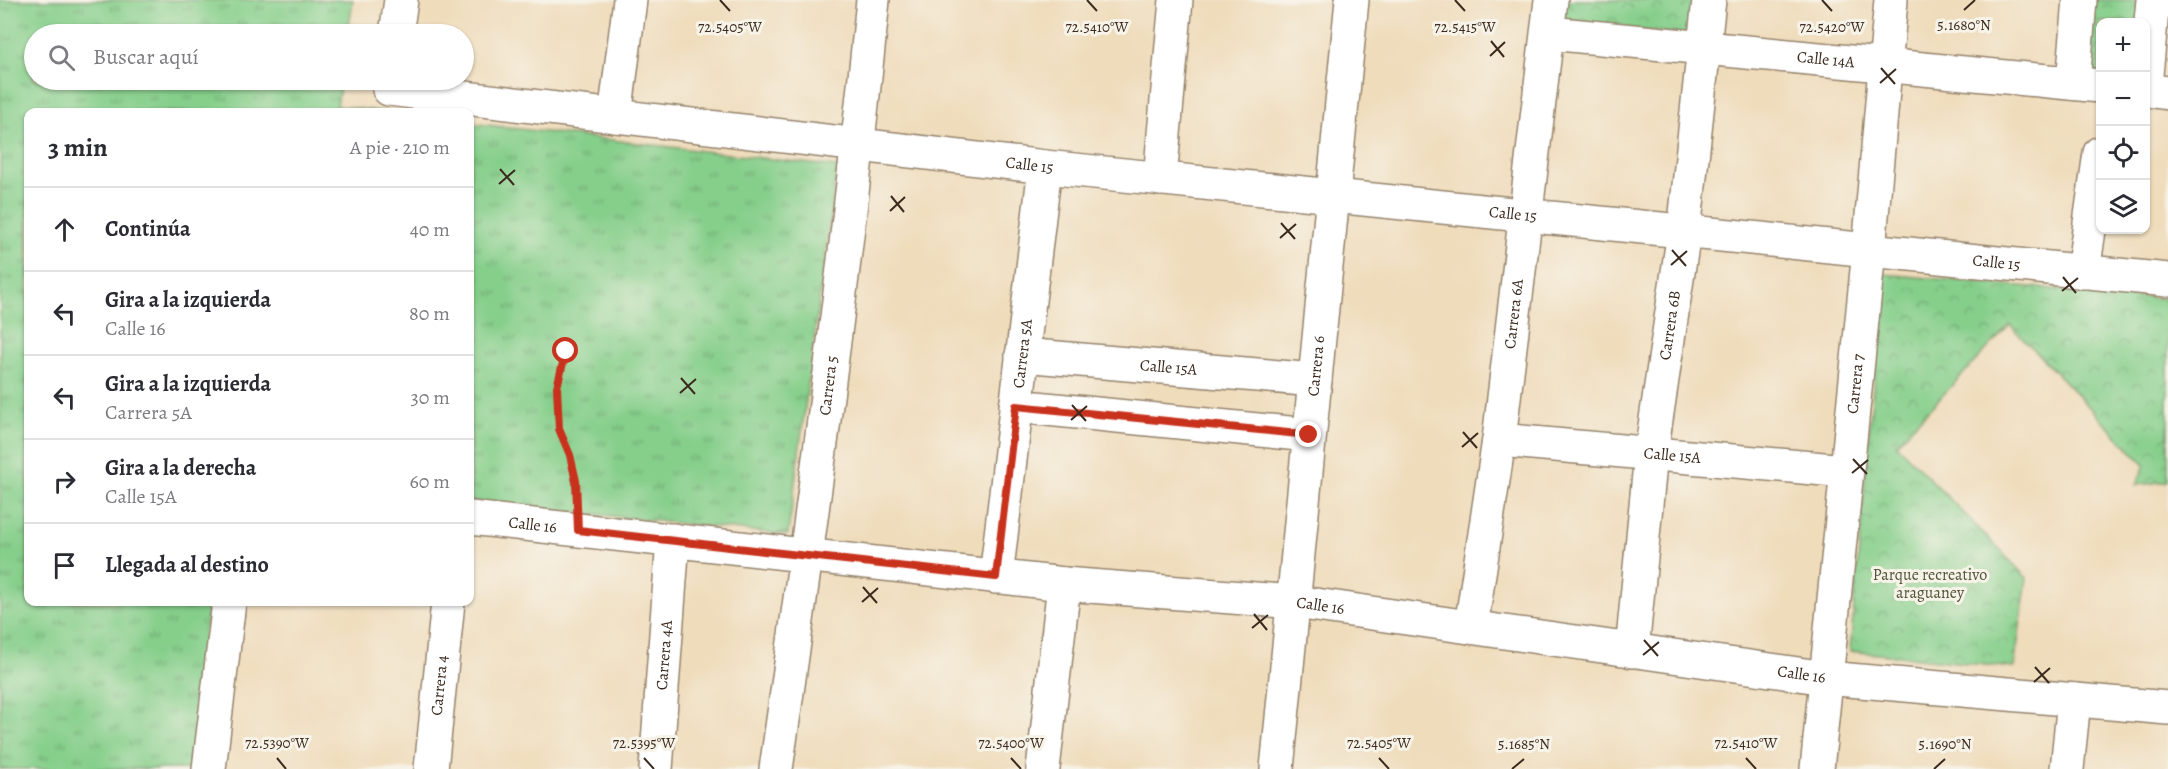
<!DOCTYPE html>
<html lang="es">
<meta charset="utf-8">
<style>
:root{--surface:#fff;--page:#f7f7f7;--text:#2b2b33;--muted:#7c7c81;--line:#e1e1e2}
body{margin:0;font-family:Alegreya,serif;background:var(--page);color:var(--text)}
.controls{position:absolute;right:18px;top:18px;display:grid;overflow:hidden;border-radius:12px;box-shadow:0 2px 4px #0004}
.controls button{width:54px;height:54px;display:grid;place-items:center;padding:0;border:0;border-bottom:2px solid var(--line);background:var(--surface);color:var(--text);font:30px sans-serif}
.stop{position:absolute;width:18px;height:18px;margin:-14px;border:4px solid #c8321e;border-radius:50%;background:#fff}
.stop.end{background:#c8321e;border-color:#fff;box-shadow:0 2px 6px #0008}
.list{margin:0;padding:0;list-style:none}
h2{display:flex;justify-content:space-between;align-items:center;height:78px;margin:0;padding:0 24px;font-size:26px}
h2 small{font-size:20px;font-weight:400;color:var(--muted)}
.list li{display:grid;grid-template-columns:39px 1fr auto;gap:18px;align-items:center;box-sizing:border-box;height:84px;padding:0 24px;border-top:2px solid var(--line)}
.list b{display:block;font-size:22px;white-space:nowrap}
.list p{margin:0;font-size:20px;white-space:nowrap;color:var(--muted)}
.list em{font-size:20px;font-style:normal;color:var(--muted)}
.icon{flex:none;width:33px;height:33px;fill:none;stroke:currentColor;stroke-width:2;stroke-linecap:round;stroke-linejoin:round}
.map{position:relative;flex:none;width:2168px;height:769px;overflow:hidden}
.search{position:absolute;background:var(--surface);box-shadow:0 2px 4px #0004;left:24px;top:24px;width:450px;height:66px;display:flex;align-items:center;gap:15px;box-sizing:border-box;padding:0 21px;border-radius:33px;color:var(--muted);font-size:22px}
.panel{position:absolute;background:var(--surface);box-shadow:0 2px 4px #0004;left:24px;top:108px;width:450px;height:498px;border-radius:12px}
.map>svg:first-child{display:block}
.grass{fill:url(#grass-tufts);stroke:#607c54;stroke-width:1.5}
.park{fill:url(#park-crowns);stroke:#607c54;stroke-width:1.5}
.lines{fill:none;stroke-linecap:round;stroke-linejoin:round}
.minor-casing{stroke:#95836c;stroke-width:36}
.path{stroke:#95836c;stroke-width:4;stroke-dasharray:1.5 4.5;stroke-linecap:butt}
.minor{stroke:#fff;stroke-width:33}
.route{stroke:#c8321e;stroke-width:8}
.ticks{fill:none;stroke:#3b2a1e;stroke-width:2}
.labels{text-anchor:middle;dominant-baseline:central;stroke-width:6;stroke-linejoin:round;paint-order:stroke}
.street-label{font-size:16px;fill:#3b2a1e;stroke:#f7f3e8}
.park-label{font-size:16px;fill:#4e5339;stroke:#f7f3e8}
.ticks-label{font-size:15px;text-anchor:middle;fill:#3b2a1e;stroke:#f7f3e8;stroke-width:6;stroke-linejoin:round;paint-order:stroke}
</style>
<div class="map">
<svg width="2168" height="769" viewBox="0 0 2168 769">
<defs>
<pattern id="grass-tufts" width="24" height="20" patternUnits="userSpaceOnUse" patternTransform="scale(1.5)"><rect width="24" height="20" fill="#86cf8b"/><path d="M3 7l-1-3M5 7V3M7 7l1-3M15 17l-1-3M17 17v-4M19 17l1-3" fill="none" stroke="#6fa871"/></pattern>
<pattern id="park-crowns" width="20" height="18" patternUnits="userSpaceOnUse" patternTransform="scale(1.5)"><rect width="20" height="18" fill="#86cf8b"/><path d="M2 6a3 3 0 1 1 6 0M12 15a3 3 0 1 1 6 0" fill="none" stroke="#6fa871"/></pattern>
</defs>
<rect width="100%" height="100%" fill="#f7f3e8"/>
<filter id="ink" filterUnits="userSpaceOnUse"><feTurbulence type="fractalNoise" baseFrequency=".0167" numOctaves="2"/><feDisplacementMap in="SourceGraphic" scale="12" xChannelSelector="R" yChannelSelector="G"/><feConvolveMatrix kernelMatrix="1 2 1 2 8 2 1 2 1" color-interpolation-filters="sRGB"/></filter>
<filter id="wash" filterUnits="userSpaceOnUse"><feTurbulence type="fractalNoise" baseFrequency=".008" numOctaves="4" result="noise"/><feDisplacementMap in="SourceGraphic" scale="24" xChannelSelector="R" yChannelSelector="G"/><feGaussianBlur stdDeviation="1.35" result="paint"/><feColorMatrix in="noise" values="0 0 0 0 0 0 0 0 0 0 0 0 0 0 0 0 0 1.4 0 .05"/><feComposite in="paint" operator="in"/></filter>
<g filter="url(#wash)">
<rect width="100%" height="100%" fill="#efdcbb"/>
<path class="grass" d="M0,0H353L348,34H34V80H341L337,106L387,112H28V602H208L191,769H0Z
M470,123L837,167L788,535L470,501Z"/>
<path class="park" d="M1563,0H1700L1696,36L1561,22Z
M2088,0H2147L2144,22H2100V81L2080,79Z
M1883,274L2168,299V481L2136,485L2145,465L2010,325L1896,444L2027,578L2014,668L1850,651Z"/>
</g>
<g filter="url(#ink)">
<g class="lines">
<g class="minor-casing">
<g id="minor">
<path id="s1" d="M1549,33L2100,86"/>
<path d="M396,34L401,0"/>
<path d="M2146,75L2153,0"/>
<path id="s2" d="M390,80L389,89L1045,167L2168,280"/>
<path d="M2073,83L2080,0"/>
<path d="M2146,90L2168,93"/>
<path d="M615,116L630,0"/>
<path d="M1160,179L1176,0"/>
<path d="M2083,272L2100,153"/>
<path id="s3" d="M1022,355L1315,380"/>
<path d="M1016,406L1309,435"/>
<path id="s4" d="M1499,440L1846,471"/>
<path id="s5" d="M470,518L1064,584L1295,602L1826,678L2168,708"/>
<path id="s6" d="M996,577L1045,167"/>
<path id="s7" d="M1471,627L1499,440L1551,0"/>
<path id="s8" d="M1632,651L1651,453L1684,232L1709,0"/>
<path d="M209,769L229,602"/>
<path id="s9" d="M431,769L448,602"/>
<path id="s10" d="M656,769L673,540"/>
<path id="s11" d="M776,769C813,513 847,257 873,0"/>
<path d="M1043,769L1064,584"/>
<path id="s12" d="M1277,769L1352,0"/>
<path id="s13" d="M1817,769L1869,250L1891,0"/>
<path d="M2067,769L2074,700"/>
</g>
</g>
<path class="path" d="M566,351L557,387L559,429L570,455L576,496"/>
<use href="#minor" class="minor"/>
</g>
</g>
<g class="lines" filter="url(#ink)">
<path class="route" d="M566,351L557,387L559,429L570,455L576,481L578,530L996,577L1016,406L1309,435"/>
</g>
<path class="ticks" d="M720,0L730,11M1087,0L1097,11M1455,0L1465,11M1822,0L1832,11M1964,10L1975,0M1491,41L1504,57M1490,56L1505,42M1881,68L1895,84M1880,83L1896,69M500,169L514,185M499,184L515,170M891,196L904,212M890,211L905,197M1281,223L1295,239M1280,238L1296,224M1672,250L1686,266M1671,265L1687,251M2063,277L2076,293M2062,291L2078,278M681,378L695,394M680,393L696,379M1072,405L1086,421M1071,420L1087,406M1463,432L1477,448M1462,447L1478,433M1853,459L1867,474M1852,473L1868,460M863,587L877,603M862,602L878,588M1254,614L1267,630M1252,628L1268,615M1644,640L1658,656M1643,655L1659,642M2035,667L2049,683M2034,682L2050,668M277,758L286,769M644,758L654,769M1011,758L1021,769M1379,758L1389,769M1746,758L1756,769M1512,769L1524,759M1934,769L1945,759"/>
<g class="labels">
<g class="street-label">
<text stroke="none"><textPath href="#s1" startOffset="278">Calle 14A</textPath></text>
<text stroke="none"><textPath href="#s2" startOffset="654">Calle 15</textPath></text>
<text stroke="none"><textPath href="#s2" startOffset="1140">Calle 15</textPath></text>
<text stroke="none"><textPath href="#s2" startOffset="1626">Calle 15</textPath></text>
<text stroke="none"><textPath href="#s7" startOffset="316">Carrera 6A</textPath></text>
<text stroke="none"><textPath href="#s8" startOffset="328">Carrera 6B</textPath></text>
<text stroke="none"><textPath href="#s6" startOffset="225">Carrera 5A</textPath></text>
<text stroke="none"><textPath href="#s3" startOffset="147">Calle 15A</textPath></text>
<text stroke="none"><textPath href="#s12" startOffset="405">Carrera 6</textPath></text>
<text stroke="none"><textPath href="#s11" startOffset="387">Carrera 5</textPath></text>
<text stroke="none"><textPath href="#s13" startOffset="387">Carrera 7</textPath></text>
<text stroke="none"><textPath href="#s4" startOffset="174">Calle 15A</textPath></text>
<text stroke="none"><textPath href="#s5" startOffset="63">Calle 16</textPath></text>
<text stroke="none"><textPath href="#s5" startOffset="855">Calle 16</textPath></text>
<text stroke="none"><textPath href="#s10" startOffset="114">Carrera 4A</textPath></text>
<text stroke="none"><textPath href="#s5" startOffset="1341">Calle 16</textPath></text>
<text stroke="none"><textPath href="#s9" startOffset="84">Carrera 4</textPath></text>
</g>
<g class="park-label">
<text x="1930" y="575">Parque recreativo<tspan x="1930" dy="18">araguaney</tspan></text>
</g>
</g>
<g class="ticks-label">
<text x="1964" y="30">5.1680°N</text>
<text x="1832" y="32">72.5420°W</text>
<text x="730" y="32">72.5405°W</text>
<text x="1465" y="32">72.5415°W</text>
<text x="1097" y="32">72.5410°W</text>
<text x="277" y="748">72.5390°W</text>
<text x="644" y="748">72.5395°W</text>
<text x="1011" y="748">72.5400°W</text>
<text x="1379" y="748">72.5405°W</text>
<text x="1746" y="748">72.5410°W</text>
<text x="1524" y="749">5.1685°N</text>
<text x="1945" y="749">5.1690°N</text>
</g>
</svg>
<div class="controls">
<button>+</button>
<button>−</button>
<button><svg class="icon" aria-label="locate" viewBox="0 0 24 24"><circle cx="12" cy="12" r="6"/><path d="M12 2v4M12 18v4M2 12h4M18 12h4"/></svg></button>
<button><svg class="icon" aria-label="layers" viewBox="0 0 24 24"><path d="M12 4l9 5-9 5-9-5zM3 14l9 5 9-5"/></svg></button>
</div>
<div class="stop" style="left:566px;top:351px"></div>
<div class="stop end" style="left:1309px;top:435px"></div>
<div class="search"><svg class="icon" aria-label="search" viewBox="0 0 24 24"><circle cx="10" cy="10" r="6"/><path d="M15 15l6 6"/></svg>Buscar aquí</div>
<section class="panel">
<h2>3 min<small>A pie · 210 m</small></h2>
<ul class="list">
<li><svg class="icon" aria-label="ahead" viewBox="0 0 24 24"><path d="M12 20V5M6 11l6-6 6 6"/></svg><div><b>Continúa</b></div><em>40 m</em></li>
<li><svg class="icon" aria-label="left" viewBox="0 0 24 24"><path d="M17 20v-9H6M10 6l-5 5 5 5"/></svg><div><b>Gira a la izquierda</b><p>Calle 16</p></div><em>80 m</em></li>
<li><svg class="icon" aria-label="left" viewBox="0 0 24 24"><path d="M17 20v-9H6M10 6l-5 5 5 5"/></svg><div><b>Gira a la izquierda</b><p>Carrera 5A</p></div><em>30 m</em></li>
<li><svg class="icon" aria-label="right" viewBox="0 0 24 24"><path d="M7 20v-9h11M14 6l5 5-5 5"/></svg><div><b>Gira a la derecha</b><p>Calle 15A</p></div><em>60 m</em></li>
<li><svg class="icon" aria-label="arrive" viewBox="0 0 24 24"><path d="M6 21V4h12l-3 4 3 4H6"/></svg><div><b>Llegada al destino</b></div></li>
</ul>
</section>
</div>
